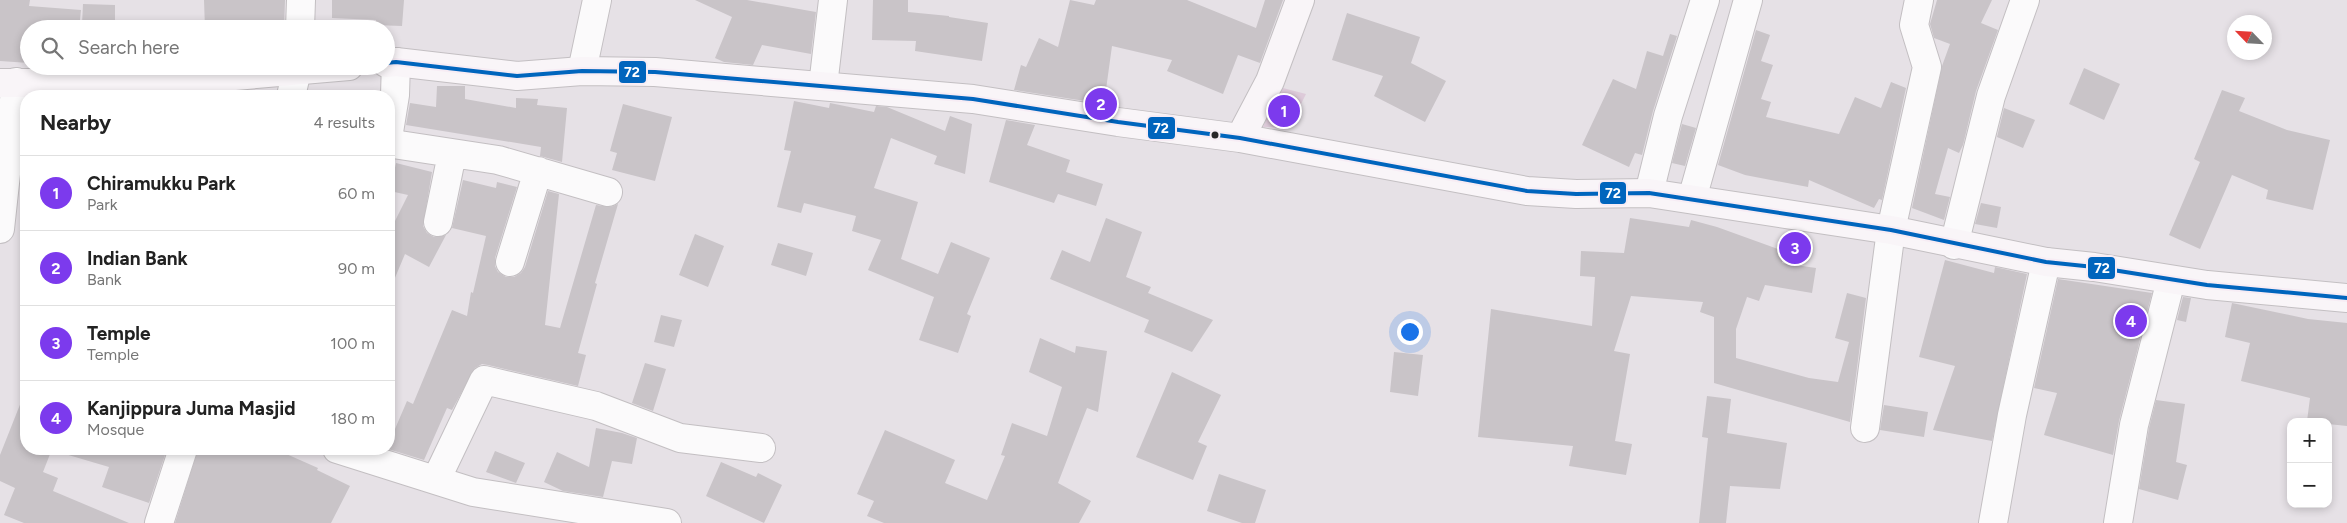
<!DOCTYPE html>
<meta charset="utf-8">
<style>
:root{--surface:#fff;--page:#f6f6f6;--text:#222;--muted:#767676;--line:#e0e0e0;--accent:#7c3aed}
body{margin:0;font-family:Figtree,sans-serif;background:var(--page);color:var(--text)}
.controls{position:absolute;right:15px;bottom:15px;display:grid;overflow:hidden;border-radius:10px;box-shadow:0 2px 8px #0003}
.controls button{width:45px;height:45px;display:grid;place-items:center;padding:0;border:0;border-bottom:1px solid var(--line);background:var(--surface);color:var(--text);font:25px sans-serif}
.compass{position:absolute;left:2227px;top:15px;width:45px;height:45px;border-radius:50%;background:var(--surface);box-shadow:0 2px 8px #0003;rotate:295deg}
.you{position:absolute;left:1409px;top:331px;width:18px;height:18px;margin:-12px;border:4px solid #fff;border-radius:50%;background:#1a73e8;box-shadow:0 0 0 8px #1a73e833}
.badge{display:grid;place-items:center;width:32px;height:32px;border-radius:50%;background:var(--accent);color:#fff;font-size:16px;font-weight:700}
.pin{position:absolute;translate:-50% -50%;border:2px solid #fff;box-shadow:0 1px 5px #0006}
.list{margin:0;padding:0;list-style:none}
h2{display:flex;justify-content:space-between;align-items:center;height:65px;margin:0;padding:0 20px;font-size:21px}
h2 small{font-size:16px;font-weight:400;color:var(--muted)}
.list li{display:grid;grid-template-columns:32px 1fr auto;gap:15px;align-items:center;box-sizing:border-box;height:75px;padding:0 20px;border-top:1px solid var(--line)}
.list b{display:block;font-size:19px;white-space:nowrap}
.list p{margin:0;font-size:16px;white-space:nowrap;color:var(--muted)}
.list em{font-size:16px;font-style:normal;color:var(--muted)}
.icon{flex:none;width:28px;height:28px;fill:none;stroke:currentColor;stroke-width:2;stroke-linecap:round;stroke-linejoin:round}
.map{position:relative;flex:none;width:2347px;height:523px;overflow:hidden}
.search{position:absolute;background:var(--surface);box-shadow:0 2px 8px #0003;left:20px;top:20px;width:375px;height:55px;display:flex;align-items:center;gap:12px;box-sizing:border-box;padding:0 18px;border-radius:28px;color:var(--muted);font-size:19px}
.panel{position:absolute;background:var(--surface);box-shadow:0 2px 8px #0003;left:20px;top:90px;width:375px;height:365px;border-radius:20px}
.map>svg:first-child{display:block}
.green{fill:#ddcad9}
.building{fill:#c9c4c8}
.lines{fill:none;stroke-linecap:round;stroke-linejoin:round}
.street-casing{stroke:#c3bfc2;stroke-width:30}
.secondary-casing{stroke:#c3bfc2;stroke-width:30}
.street{stroke:#fbfafb;stroke-width:28}
.secondary{stroke:#f9f5f8;stroke-width:28}
.bus-1-casing{stroke:#f7ecf4;stroke-width:8}
.bus-1{stroke:#0065bd;stroke-width:4}
.bus-dot{fill:#282427;stroke:#f7ecf4;stroke-width:2}
.line-badge{stroke:#f7ecf4;stroke-width:2}
.badge-label{font-size:14px;text-anchor:middle;font-weight:bold;fill:#fff}
</style>
<div class="map">
<svg width="2347" height="523" viewBox="0 0 2347 523">
<rect width="100%" height="100%" fill="#e6e1e6"/>
<path class="green" d="M1279,87L1306,94L1289,128L1263,127Z"/>
<path class="building" d="M0,0H30L29,6L81,10L79,29H29V63L0,61Z
M204,0H285L284,29H205Z
M332,0H404L402,26L375,25L376,20L332,18Z
M695,0H747L816,12L811,54L762,45L753,65L724,62L715,58L732,17Z
M873,0H908V12L949,16V17L988,23L982,61L915,51L916,41L872,40Z
M1070,0L1094,5L1096,0H1187L1256,28L1265,0H1283L1260,63L1238,55L1223,94L1167,71L1172,60L1112,46L1104,104L1014,90L1021,65L1026,67L1039,38L1058,47Z
M1937,0H1992L1981,23L1998,30L1976,91L1963,145L1959,153L1948,148L1935,194L1950,197L1944,220L1912,208L1942,66L1950,44L1934,38L1930,24Z
M83,4L115,5V26L82,25Z
M1347,13L1420,37L1411,63L1446,81L1425,122L1374,96L1383,76L1332,60Z
M1756,30L1770,35L1761,61L1773,65L1761,99L1771,102L1766,117L1839,134L1855,97L1881,108L1891,82L1906,88L1882,200L1879,199L1874,208L1809,180L1808,187L1745,175L1718,165Z
M1670,34L1677,36L1653,111L1642,155L1635,153L1629,167L1582,145L1613,79L1636,89L1647,51L1663,56Z
M2084,68L2120,84L2104,120L2069,104Z
M437,86H465V99L516,108V98L538,99L537,105L567,108L562,162L540,156L541,147L406,125L410,103L436,107Z
M2222,90L2245,98L2239,111L2287,130L2330,140L2313,210L2266,199L2268,190L2232,175L2200,249L2169,235L2200,162L2194,159Z
M794,101L829,108L830,103L874,112L876,106L887,107L945,131L950,116L972,124L965,174L934,164L937,156L891,138L874,188L918,202L901,259L938,274L951,242L990,258L967,314L971,316L958,353L919,340L934,297L868,270L881,240L852,231L856,216L804,203L801,213L777,207L791,151L784,150Z
M623,104L672,117L655,181L612,170L617,153L610,151Z
M2004,108L2035,120L2023,148L1997,137Z
M1006,120L1035,125L1027,145L1070,160L1066,172L1103,184L1096,206L1058,194L1054,203L989,182Z
M1682,124L1696,128L1685,166L1672,163Z
M396,163L432,172L423,226L427,233L434,237L446,235L429,267L405,254L389,292V233L408,195L390,191Z
M463,180L496,188L497,182L517,187L495,258V266L498,272L506,277H514L521,273L525,267L548,191L559,194L545,325L560,328L596,205L611,207L618,204L595,283L597,284L578,353L586,355L578,386L488,365L482,364L475,368L452,410L447,408L424,460L388,449L389,443L407,401L413,404L452,310L467,316L471,292L473,293L486,236L452,228Z
M1981,203L2001,207L1997,228L1975,224Z
M1106,218L1142,232L1126,277L1151,287L1148,293L1213,320L1192,352L1144,332L1149,320L1050,279L1062,250L1090,262Z
M1630,218L1689,227L1691,220L1717,227L1786,252L1782,263L1816,268L1812,293L1765,285L1759,301L1747,297L1736,329V358L1809,378L1838,382L1849,342L1835,338L1847,293L1866,298L1850,422L1714,383V317L1700,312L1703,302L1631,296L1614,351L1630,354L1615,441L1632,444L1626,475L1569,466L1573,446L1478,437L1491,309L1592,326L1595,277L1580,276L1581,251L1624,253Z
M695,234L724,246L708,287L679,275Z
M778,243L813,253L806,276L771,265Z
M1945,260L1994,273L1995,267L2027,274L1992,441L1933,430L1955,366L1919,357Z
M2058,279L2152,293L2119,421L2113,455L2044,435L2057,393L2034,388Z
M2183,297L2191,298L2186,322L2177,320Z
M2232,303L2308,319L2347,323V426L2328,424V422L2307,421L2310,398L2241,381L2250,343L2225,337Z
M661,315L682,320L674,347L654,342Z
M1040,338L1075,353L1076,346L1107,351L1098,412L1087,408L1058,483L1091,501L1079,523H884L867,516L874,501L857,494L885,430L955,460L945,483L987,500L1005,456L1001,455L1012,423L1047,436L1062,387L1029,372Z
M1394,352L1423,355L1418,396L1390,392Z
M645,363L666,369L653,411L632,403Z
M1172,372L1221,395L1198,442L1207,446L1193,480L1136,457Z
M25,392L26,449H52L43,472L58,478L53,491L129,523H24L4,515L15,488L0,481V455Z
M1707,396L1731,399L1727,433L1787,443L1780,489L1730,486L1726,523H1699L1708,438L1702,437Z
M2156,400L2185,404L2176,462L2187,465L2178,500L2139,489L2149,428Z
M1884,405L1928,412L1924,437L1880,430Z
M596,428L622,433L637,438L632,464L612,461L603,497L563,491L544,482L557,452L589,467Z
M66,449H167L149,503L102,487L109,467L65,454Z
M198,449H275L318,468L317,470L350,486L331,523H175Z
M495,451L525,463L516,483L486,472Z
M721,462L756,477L758,473L782,485L764,523L706,496Z
M1219,474L1266,490L1255,523H1242L1207,511Z"/>
<g class="lines">
<g class="street-casing">
<path id="street" d="M300,29L301,0
M396,62L395,95L389,132L393,144L498,160L608,192
M582,71L597,0
M823,86L833,0
M291,96L298,66
M1649,193L1668,116L1705,0
M1692,199L1748,0
M438,222L452,154
M0,229L16,82
M1954,245L1991,96L2025,0
M510,262L538,171
M1865,428L1891,230L1927,67L1914,25L1919,0
M337,449L473,492L667,523
M436,480L484,380L596,406L680,438L761,448
M159,523L183,449
M1993,523L2012,415L2046,262
M2118,523L2134,425L2171,280"/>
</g>
<g class="secondary-casing">
<path id="secondary" d="M386,63L396,62L517,76L582,71L655,72L973,99L1118,122L1240,138L1527,191L1576,194L1649,193L1891,230L2046,262L2094,267L2207,285L2347,298
M0,83H101L189,80L349,66
M1240,138L1270,81L1300,0"/>
</g>
<use href="#street" class="street"/>
<use href="#secondary" class="secondary"/>
<g class="bus-1-casing">
<path id="bus-1" d="M386,63L396,62L517,76L582,71L655,72L973,99L1118,122L1240,138L1527,191L1576,194L1649,193L1891,230L2046,262L2094,267L2207,285L2347,298"/>
</g>
<use href="#bus-1" class="bus-1"/>
</g>
<circle class="bus-dot" cx="1215" cy="135" r="4.5"/>
<g class="line-badge">
<rect x="618" y="60" width="29" height="24" rx="5" fill="#0065bd"/>
<rect x="1147" y="116" width="29" height="24" rx="5" fill="#0065bd"/>
<rect x="1599" y="181" width="28" height="24" rx="5" fill="#0065bd"/>
<rect x="2087" y="256" width="29" height="24" rx="5" fill="#0065bd"/>
</g>
<g class="badge-label">
<text x="632" y="77">72</text>
<text x="1161" y="133">72</text>
<text x="1613" y="198">72</text>
<text x="2102" y="273">72</text>
</g>
</svg>
<div class="controls">
<button>+</button>
<button>−</button>
</div>
<svg class="compass" viewBox="-18 -18 36 36"><path d="M0-13l5 13h-10z" fill="#e53935"/><path d="M0 13l5-13h-10z" fill="#767676"/></svg>
<div class="you"></div>
<div class="pin badge" style="left:1284px;top:111px">1</div>
<div class="pin badge" style="left:1101px;top:104px">2</div>
<div class="pin badge" style="left:1795px;top:248px">3</div>
<div class="pin badge" style="left:2131px;top:321px">4</div>
<div class="search"><svg class="icon" aria-label="search" viewBox="0 0 24 24"><circle cx="10" cy="10" r="6"/><path d="M15 15l6 6"/></svg>Search here</div>
<section class="panel">
<h2>Nearby<small>4 results</small></h2>
<ul class="list">
<li><span class="badge">1</span><div><b>Chiramukku Park</b><p>Park</p></div><em>60 m</em></li>
<li><span class="badge">2</span><div><b>Indian Bank</b><p>Bank</p></div><em>90 m</em></li>
<li><span class="badge">3</span><div><b>Temple</b><p>Temple</p></div><em>100 m</em></li>
<li><span class="badge">4</span><div><b>Kanjippura Juma Masjid</b><p>Mosque</p></div><em>180 m</em></li>
</ul>
</section>
</div>
